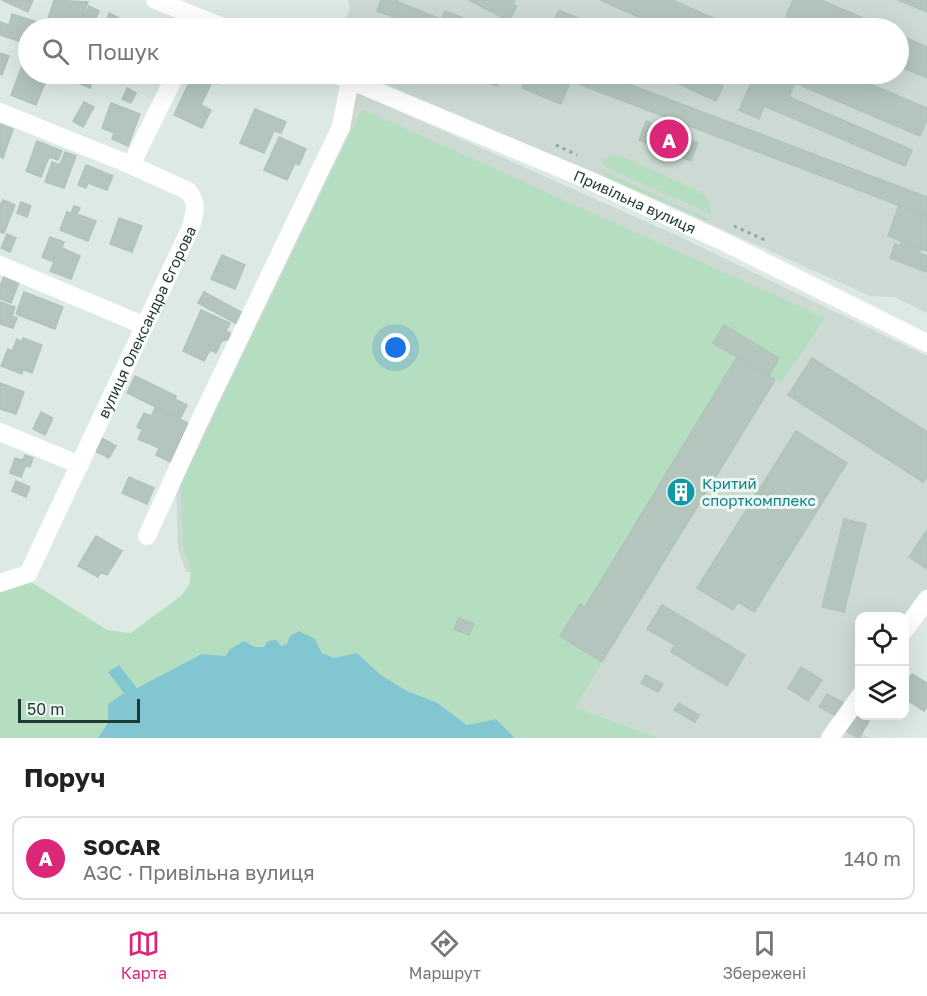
<!DOCTYPE html>
<html lang="uk">
<meta charset="utf-8">
<style>
:root{--surface:#fff;--page:#f2f2f2;--text:#222;--muted:#767676;--line:#e0e0e0;--accent:#db2777}
body{margin:0;font-family:"Golos Text",sans-serif;background:var(--page);color:var(--text)}
.controls{position:absolute;right:18px;bottom:18px;display:grid;overflow:hidden;border-radius:12px;box-shadow:0 6px 24px #0002}
.controls button{width:54px;height:54px;display:grid;place-items:center;padding:0;border:0;border-bottom:2px solid var(--line);background:var(--surface);color:var(--text);font:30px sans-serif}
.scale{position:absolute;left:18px;bottom:15px;width:122px;box-sizing:border-box;padding-left:6px;border:3px solid #1f3a32;border-top:0;font-size:16px;line-height:21px;white-space:nowrap;color:#1f3a32;-webkit-text-stroke:4px #eef7f2;paint-order:stroke}
.you{position:absolute;left:396px;top:348px;width:21px;height:21px;margin:-15px;border:4px solid #fff;border-radius:50%;background:#1a73e8;box-shadow:0 0 0 9px #1a73e833}
.badge{display:grid;place-items:center;width:39px;height:39px;border-radius:50%;background:var(--accent);color:#fff;font-size:20px;font-weight:700}
.pin{position:absolute;translate:-50% -50%;border:3px solid #fff;box-shadow:0 2px 6px #0006}
.list{margin:0;padding:0;list-style:none}
h2{display:flex;justify-content:space-between;align-items:center;height:78px;margin:0;padding:0 24px;font-size:26px}
h2 small{font-size:20px;font-weight:400;color:var(--muted)}
.list li{display:grid;grid-template-columns:39px 1fr auto;gap:18px;align-items:center;box-sizing:border-box;height:84px;margin:0 12px 12px;padding:0 12px;border:2px solid var(--line);border-radius:12px}
.list b{display:block;font-size:22px;white-space:nowrap}
.list p{margin:0;font-size:20px;white-space:nowrap;color:var(--muted)}
.list em{font-size:20px;font-style:normal;color:var(--muted)}
.icon{flex:none;width:33px;height:33px;fill:none;stroke:currentColor;stroke-width:2;stroke-linecap:round;stroke-linejoin:round}
.map{position:relative;flex:none;width:927px;height:738px;overflow:hidden}
.search{position:absolute;background:var(--surface);box-shadow:0 6px 24px #0002;left:18px;right:18px;top:18px;height:66px;display:flex;align-items:center;gap:15px;box-sizing:border-box;padding:0 21px;border-radius:33px;color:var(--muted);font-size:22px}
.sheet{height:174px;background:var(--surface)}
nav{display:flex;justify-content:space-around;align-items:center;box-sizing:border-box;height:84px;border-top:2px solid var(--line);background:var(--surface);font-size:16px;color:var(--muted)}
nav a{display:grid;justify-items:center;gap:3px}
nav .on{color:var(--accent)}
.map>svg:first-child{display:block}
.built{fill:#ccdad3}
.green{fill:#b5ddbf}
.water{fill:#82c6d2}
.building{fill:#b3c5bd;stroke:#b0c4bb;stroke-width:1.5}
.lines{fill:none;stroke-linecap:round;stroke-linejoin:round}
.path{stroke:#7caf9f;stroke-width:3;stroke-dasharray:3 4.5;stroke-linecap:butt}
.minor{stroke:#fff;stroke-width:18}
.labels{text-anchor:middle;dominant-baseline:central;stroke-width:6;stroke-linejoin:round;paint-order:stroke}
.street-label{font-size:15px;fill:#1f3a32;stroke:#eef7f2}
.culture-label{font-size:15px;fill:#0d838f;stroke:#eef7f2;text-anchor:start}
</style>
<div class="map">
<svg width="927" height="738" viewBox="0 0 927 738">
<rect width="100%" height="100%" fill="#ddeae4"/>
<path class="built" d="M348,0H927V313L894,297L870,296L608,178L361,74H898V28H342L350,9Z
M354,93H358L676,235L927,356V588L905,619L904,616H860L859,683L845,704L869,721L861,733L869,738H659L575,707L251,576L186,572L178,548L176,481Z"/>
<path class="green" d="M362,109L825,318L781,383L775,380L575,707L659,738H515L496,719L467,725L436,702L407,691L381,675L357,653L334,659L322,654L319,646L287,644L281,646L268,641L264,647H256L250,643L226,656L200,654L137,688L118,665L124,693L98,738H0V578L31,582L107,630L131,633L182,595L189,585L191,572L183,545L181,484Z
M611,155H619L701,192L709,201L711,214L603,166V161Z
M603,171L711,220H706L608,178Z"/>
<path class="water" d="M299,631L315,639L322,653L334,658L357,653L381,675L407,691L436,702L467,725L496,719L515,738H98L108,722V704L124,693L108,672L119,665L137,688L201,654L226,656L229,650L244,641L256,647H264L268,641L276,640L281,646L287,644L290,636Z"/>
<path class="building" d="M2,0H33L28,12Z
M54,0L88,2L79,28H45Z
M381,0H398V2L441,19L445,11L474,22L472,27L476,28H424L377,11Z
M469,0H515L513,4L517,6L509,21Z
M600,0H672L736,28H664Z
M793,0H821L886,28H814L786,16Z
M898,0H927V12Z
M89,6L99,11L93,25L83,20Z
M559,10L600,28H560L552,25Z
M109,13L121,19L117,28L105,24Z
M12,14L40,23L38,28H28V44L0,35V22L9,25Z
M898,34L927,47V78L898,66Z
M0,53L9,56L2,75L0,74Z
M22,66L28,68V74L48,76L36,105L11,95Z
M76,74L94,77L90,88L73,81Z
M193,74H221L217,84L212,82L201,105L211,110L202,128L174,115Z
M465,74H502L497,86Z
M528,74H541L569,85L561,104L522,88Z
M552,74H602L927,197V216Z
M657,74H697L723,86L716,101Z
M755,74H847L927,108V120L920,136L795,83L789,97L912,150L905,166L764,106L759,119L739,110Z
M127,88L136,93L131,103L122,99Z
M84,102L94,107L83,127L73,121Z
M111,103L140,114L128,146L112,139L114,133L102,128Z
M255,109L286,122L281,133L274,131L264,153L240,143Z
M646,121L685,137L677,155L639,140Z
M0,124L13,129L3,158L0,156Z
M279,137L306,149L299,165L295,163L287,180L264,170Z
M685,137L698,143L691,161L677,155Z
M37,141L62,151L58,160L49,157L41,177L26,171Z
M65,152L76,156L64,188L45,182L52,162L60,165Z
M86,165L113,176L107,190L88,183L86,188L78,185Z
M3,200L15,205L4,233L0,232V205Z
M21,202L31,206L27,217L17,213Z
M899,205L927,216V251L888,236Z
M74,206L80,208L77,214L96,221L88,241L60,230L67,212L71,213Z
M119,218L142,226L132,252L110,244Z
M7,234L16,238L10,252L1,248Z
M50,237L64,242L62,248L80,256L71,279L50,271L54,262L42,257Z
M902,241L921,249L919,253L927,256L926,272L890,258L895,244L900,245Z
M222,255L245,265L235,289L211,279Z
M4,276L19,282L11,303L0,299V287Z
M24,292L63,307L55,329L16,314Z
M204,292L243,313L237,324L198,303Z
M0,302L15,307L12,316L17,318L13,328L0,324Z
M201,310L230,323L226,331L230,333V339L222,341L216,353L210,350L204,361L183,351Z
M724,325L779,358L769,376L713,343Z
M23,338L42,345L32,373L23,369L22,374L1,366L8,349L12,351L17,339L22,342Z
M737,357L775,380L602,662L560,636L580,604L585,607Z
M812,358L927,432V477L923,482L788,395Z
M135,376L176,396L175,399L187,405L180,419L127,393Z
M0,383L24,392L16,414L0,409Z
M155,408L188,423L170,462L156,455L159,448L138,439L142,430L137,427L144,413L151,416Z
M41,412L53,418L45,435L33,429Z
M796,431L847,463L754,612L738,602L733,610L697,588Z
M100,437L116,446L109,458L93,450Z
M25,455L33,458L30,467L26,465L21,477L10,473L15,458L23,460Z
M129,477L154,488L147,504L122,493Z
M16,481L30,487L26,497L12,491Z
M844,519L866,524L844,612L822,607Z
M927,530V569L909,557Z
M96,536L122,551L107,575L101,572L98,577L78,566Z
M662,605L745,655L727,686L671,652L675,645L647,629Z
M459,618L474,624L469,635L454,629Z
M801,667L822,680L808,701L788,688Z
M912,674L927,683V707L924,711L904,698V685Z
M646,675L663,684L658,692L641,683Z
M827,694L844,703L836,716L819,707Z
M679,703L699,715L695,722L674,710Z
M854,713L869,721L859,738L844,730Z"/>
<g class="lines">
<path class="path" d="M556,145L577,155
M734,226L765,240"/>
<g class="minor">
<path d="M155,0L226,28"/>
<path id="s1" d="M335,74L586,179L720,240L927,343"/>
<path d="M0,112L131,165"/>
<path d="M0,265L143,325"/>
<path d="M0,432L80,465"/>
<path d="M147,536L200,420L341,127L350,80"/>
<path id="s2" d="M0,583L28,574L191,227C195,212 198,203 188,191L131,165L176,74"/>
<path d="M904,631L927,599"/>
<path d="M830,738L860,696"/>
</g>
</g>
<defs>
<g id="building-disc" transform="scale(1.5)"><circle r="9.5" fill="#0f9aa8" stroke="#eef7f2"/><path d="M-4-6H4V6H1V3H-1V6H-4ZM-2.5-4.3h1.7v1.8h-1.7ZM.8-4.3h1.7v1.8H.8ZM-2.5-1h1.7V.8h-1.7ZM.8-1h1.7V.8H.8Z" fill="#fff"/></g>
</defs>
<g fill-rule="evenodd">
<use href="#building-disc" x="681" y="492"/>
</g>
<g class="labels">
<g class="street-label">
<text stroke="none"><textPath href="#s1" startOffset="326">Привільна вулиця</textPath></text>
<text stroke="none"><textPath href="#s2" startOffset="308">вулиця Олександра Єгорова</textPath></text>
</g>
<g class="culture-label">
<text x="702" y="483">Критий<tspan x="702" dy="17">спорткомплекс</tspan></text>
</g>
</g>
</svg>
<div class="controls">
<button><svg class="icon" aria-label="locate" viewBox="0 0 24 24"><circle cx="12" cy="12" r="6"/><path d="M12 2v4M12 18v4M2 12h4M18 12h4"/></svg></button>
<button><svg class="icon" aria-label="layers" viewBox="0 0 24 24"><path d="M12 4l9 5-9 5-9-5zM3 14l9 5 9-5"/></svg></button>
</div>
<div class="scale">50 m</div>
<div class="you"></div>
<div class="pin badge" style="left:669px;top:139px">A</div>
<div class="search"><svg class="icon" aria-label="search" viewBox="0 0 24 24"><circle cx="10" cy="10" r="6"/><path d="M15 15l6 6"/></svg>Пошук</div>
</div>
<section class="sheet">
<h2>Поруч<small></small></h2>
<ul class="list">
<li><span class="badge">A</span><div><b>SOCAR</b><p>АЗС · Привільна вулиця</p></div><em>140 m</em></li>
</ul>
</section>
<nav>
<a class="on"><svg class="icon" aria-label="map" viewBox="0 0 24 24"><path d="M3 6l6-2 6 2 6-2v14l-6 2-6-2-6 2zM9 4v14M15 6v14"/></svg>Карта</a>
<a><svg class="icon" aria-label="directions" viewBox="0 0 24 24"><path d="M12 3l9 9-9 9-9-9zM9 14v-3h6M13 9l2 2-2 2"/></svg>Маршрут</a>
<a><svg class="icon" aria-label="saved" viewBox="0 0 24 24"><path d="M7 4h10v16l-5-4-5 4z"/></svg>Збережені</a>
</nav>
